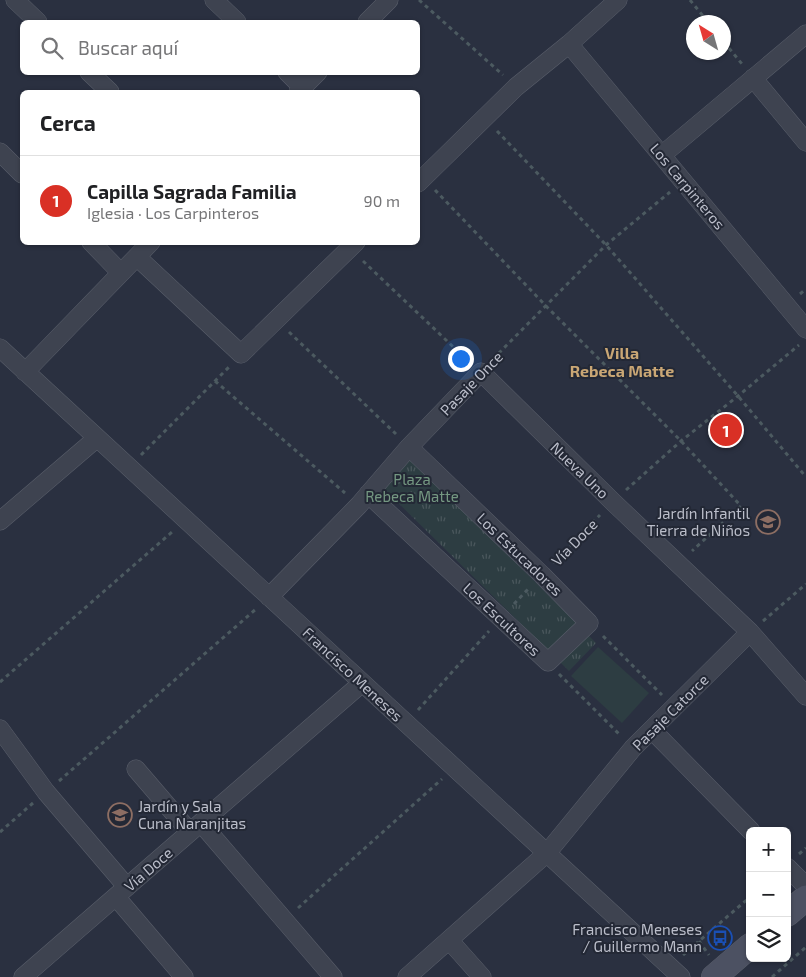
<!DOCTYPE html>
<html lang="es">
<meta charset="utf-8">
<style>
:root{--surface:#fff;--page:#f2f2f2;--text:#202124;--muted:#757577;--line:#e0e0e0;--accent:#d93025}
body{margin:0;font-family:"Exo 2",sans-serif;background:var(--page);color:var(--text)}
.controls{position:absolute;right:15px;bottom:15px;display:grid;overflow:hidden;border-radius:8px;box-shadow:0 1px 4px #0004}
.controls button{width:45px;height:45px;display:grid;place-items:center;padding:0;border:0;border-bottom:1px solid var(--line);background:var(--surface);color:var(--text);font:25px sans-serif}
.compass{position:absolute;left:686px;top:15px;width:45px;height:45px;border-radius:50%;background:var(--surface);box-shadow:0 1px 4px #0004;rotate:323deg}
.you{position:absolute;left:460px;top:358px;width:18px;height:18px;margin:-12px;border:4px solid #fff;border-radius:50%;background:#1a73e8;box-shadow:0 0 0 8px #1a73e833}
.badge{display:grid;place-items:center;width:32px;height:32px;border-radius:50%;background:var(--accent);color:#fff;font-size:16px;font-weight:700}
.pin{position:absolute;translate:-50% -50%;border:2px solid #fff;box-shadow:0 1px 5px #0006}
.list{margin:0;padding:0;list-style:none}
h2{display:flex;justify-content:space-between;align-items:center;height:65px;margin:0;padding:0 20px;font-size:21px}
h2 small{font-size:16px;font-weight:400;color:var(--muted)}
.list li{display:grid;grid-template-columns:32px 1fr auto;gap:15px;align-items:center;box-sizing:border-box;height:90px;padding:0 20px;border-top:1px solid var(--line)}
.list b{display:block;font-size:19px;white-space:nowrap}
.list p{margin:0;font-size:16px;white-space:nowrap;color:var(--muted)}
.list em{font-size:16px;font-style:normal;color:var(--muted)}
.icon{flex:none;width:28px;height:28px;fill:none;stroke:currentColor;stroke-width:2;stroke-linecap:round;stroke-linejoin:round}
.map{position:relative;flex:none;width:806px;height:977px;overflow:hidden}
.search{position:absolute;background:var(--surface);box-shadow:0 1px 4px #0004;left:20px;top:20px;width:400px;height:55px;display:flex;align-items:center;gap:12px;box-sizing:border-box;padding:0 18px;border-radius:8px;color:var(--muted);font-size:19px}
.panel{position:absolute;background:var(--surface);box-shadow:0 1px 4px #0004;left:20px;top:90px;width:400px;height:155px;border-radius:8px}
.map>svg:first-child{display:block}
.green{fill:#2d3d42}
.park{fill:url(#park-tufts)}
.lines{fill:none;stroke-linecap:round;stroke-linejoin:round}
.minor-casing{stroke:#595e6a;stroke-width:19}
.secondary-casing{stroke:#595e6a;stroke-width:26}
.path{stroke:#4c5a60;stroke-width:3;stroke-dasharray:4 4;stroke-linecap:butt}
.minor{stroke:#3e4350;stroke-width:18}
.secondary{stroke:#4c5162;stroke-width:25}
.labels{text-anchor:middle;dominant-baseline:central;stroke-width:4;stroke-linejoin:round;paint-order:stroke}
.street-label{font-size:15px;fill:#bbbeca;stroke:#232835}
.park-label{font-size:15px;fill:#759882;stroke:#232835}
.poi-label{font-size:15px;fill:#bbbeca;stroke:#232835;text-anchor:end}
.neighbourhood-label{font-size:16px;font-weight:bold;fill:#caa775;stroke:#232835}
</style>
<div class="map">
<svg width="806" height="977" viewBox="0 0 806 977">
<defs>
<pattern id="park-tufts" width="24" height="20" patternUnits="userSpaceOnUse" patternTransform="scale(1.25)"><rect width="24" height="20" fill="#2d3d42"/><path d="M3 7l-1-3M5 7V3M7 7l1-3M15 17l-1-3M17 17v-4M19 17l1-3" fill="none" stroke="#4a575c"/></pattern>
</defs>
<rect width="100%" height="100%" fill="#2a3040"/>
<path class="green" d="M598,647L649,693L622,723L571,676Z"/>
<path class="park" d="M411,457L596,643L569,671L383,488Z"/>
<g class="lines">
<g class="minor-casing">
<path id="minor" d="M15,0L38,22
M214,0L237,22
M367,22L389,0
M569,44L806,329
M89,72L110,92
M287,72L303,88
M753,78L806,142
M298,92L318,72
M0,152L22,174
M662,155L806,34
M418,183L516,87L569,44L618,0
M91,242L121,273
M137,257L241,354L356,242
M0,348L681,977
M25,372L151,242
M368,494L548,662L589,623L542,575L409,447
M0,521L97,438
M269,597L359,505L409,447L481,372L613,502L750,632L806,696
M0,729L46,792L127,887
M652,730L751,831
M136,769L190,832
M201,823L333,977
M787,867L806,886
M116,897L184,977
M449,940L482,977
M23,977L362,683
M407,977L547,853L633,748L750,632"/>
</g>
<g class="secondary-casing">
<path id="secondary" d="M787,914L806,898
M714,977L750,946"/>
</g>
<path class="path" d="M419,0L503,75
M690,0L708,22
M724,42L742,64
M497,131L606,245L738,396L806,477
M435,190L546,306L681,441L741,506L692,551
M363,261L467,360
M800,294L806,289
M289,332L396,434
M493,359L606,245L670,192
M215,381L345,493
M141,455L229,367
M626,490L681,441L738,396L799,345
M553,563L600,515
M514,604L530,587
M763,621L806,584
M603,636L662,695
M559,674L620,735
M0,682L172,532
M418,710L489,631
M59,781L256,609
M0,832L33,803
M799,854L806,848
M298,908L442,779
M699,941L709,955
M683,955L750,897
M772,977L806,947"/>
<use href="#minor" class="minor"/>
<use href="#secondary" class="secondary"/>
</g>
<defs>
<g id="school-ring" transform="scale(1.25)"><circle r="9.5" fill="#232835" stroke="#8d6e63" stroke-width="1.5"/><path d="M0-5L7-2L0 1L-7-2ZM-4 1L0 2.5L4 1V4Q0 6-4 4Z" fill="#8d6e63"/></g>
<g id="bus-ring" transform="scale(1.25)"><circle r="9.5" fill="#232835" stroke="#1a4fb4" stroke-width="1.5"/><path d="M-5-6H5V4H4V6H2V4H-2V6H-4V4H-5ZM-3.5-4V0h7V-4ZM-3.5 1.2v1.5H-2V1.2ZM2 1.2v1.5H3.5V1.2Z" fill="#1a4fb4"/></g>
</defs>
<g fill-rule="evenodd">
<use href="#school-ring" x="768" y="522"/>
<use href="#school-ring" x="120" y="815"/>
<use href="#bus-ring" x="720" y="938"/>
</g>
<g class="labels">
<g class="street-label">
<text transform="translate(688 186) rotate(50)">Los Carpinteros</text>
<text transform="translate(471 383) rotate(-46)">Pasaje Once</text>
<text transform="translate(580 470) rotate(44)">Nueva Uno</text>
<text transform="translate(574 542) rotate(-46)">Vía Doce</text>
<text transform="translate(520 554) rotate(44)">Los Estucadores</text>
<text transform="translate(502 619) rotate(43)">Los Escultores</text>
<text transform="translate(353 674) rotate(43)">Francisco Meneses</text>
<text transform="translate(670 712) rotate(-45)">Pasaje Catorce</text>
<text transform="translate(148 869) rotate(-41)">Vía Doce</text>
</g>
<g class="park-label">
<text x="412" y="479">Plaza<tspan x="412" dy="17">Rebeca Matte</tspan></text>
</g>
<g class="poi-label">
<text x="750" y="513">Jardín Infantil<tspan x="750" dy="17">Tierra de Niños</tspan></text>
<text x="138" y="806" text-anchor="start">Jardín y Sala<tspan x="138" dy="17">Cuna Naranjitas</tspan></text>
<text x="702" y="929">Francisco Meneses<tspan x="702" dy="17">/ Guillermo Mann</tspan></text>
</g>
<g class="neighbourhood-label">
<text x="622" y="352">Villa<tspan x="622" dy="18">Rebeca Matte</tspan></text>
</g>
</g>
</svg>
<div class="controls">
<button>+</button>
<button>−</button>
<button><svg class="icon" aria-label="layers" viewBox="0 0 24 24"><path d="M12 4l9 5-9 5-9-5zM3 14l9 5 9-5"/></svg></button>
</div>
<svg class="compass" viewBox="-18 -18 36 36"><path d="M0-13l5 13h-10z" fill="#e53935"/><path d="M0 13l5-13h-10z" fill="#757577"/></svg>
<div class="you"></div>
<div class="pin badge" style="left:726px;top:430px">1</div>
<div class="search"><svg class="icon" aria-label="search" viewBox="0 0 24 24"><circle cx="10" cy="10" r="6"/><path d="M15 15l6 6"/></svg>Buscar aquí</div>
<section class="panel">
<h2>Cerca<small></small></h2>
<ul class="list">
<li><span class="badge">1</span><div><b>Capilla Sagrada Familia</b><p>Iglesia · Los Carpinteros</p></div><em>90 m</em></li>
</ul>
</section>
</div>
